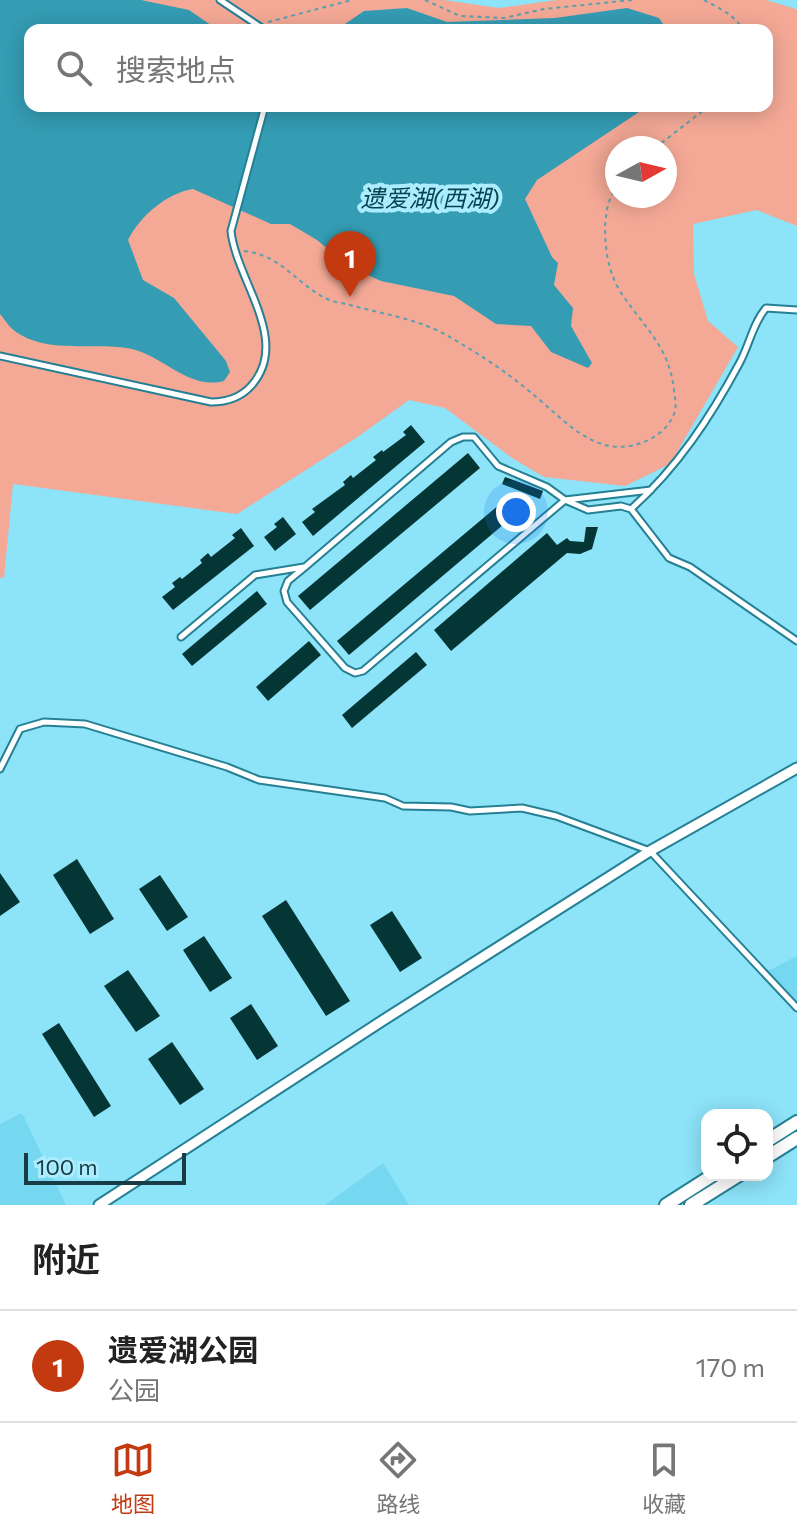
<!DOCTYPE html>
<html lang="zh">
<meta charset="utf-8">
<style>
:root{--surface:#fff;--page:#f6f6f6;--text:#222;--muted:#767676;--line:#e0e0e0;--accent:#c33a11}
body{margin:0;font-family:Commissioner,"Noto Sans SC",sans-serif;background:var(--page);color:var(--text)}
.controls{position:absolute;right:24px;bottom:24px;display:grid;overflow:hidden;border-radius:16px;box-shadow:0 4px 20px #0003}
.controls button{width:72px;height:72px;display:grid;place-items:center;padding:0;border:0;border-bottom:2px solid var(--line);background:var(--surface);color:var(--text);font:40px sans-serif}
.compass{position:absolute;left:605px;top:136px;width:72px;height:72px;border-radius:50%;background:var(--surface);box-shadow:0 4px 20px #0003;rotate:82deg}
.scale{position:absolute;left:24px;bottom:20px;width:162px;box-sizing:border-box;padding-left:8px;border:4px solid #183c45;border-top:0;font-size:22px;line-height:28px;white-space:nowrap;color:#183c45;-webkit-text-stroke:6px #abedfe;paint-order:stroke}
.you{position:absolute;left:516px;top:512px;width:28px;height:28px;margin:-20px;border:6px solid #fff;border-radius:50%;background:#1a73e8;box-shadow:0 0 0 12px #1a73e833}
.badge{display:grid;place-items:center;width:52px;height:52px;border-radius:50%;background:var(--accent);color:#fff;font-size:26px;font-weight:700}
.pin{position:absolute;translate:-50% -66px;filter:drop-shadow(0 2px 4px #0008)}
.pin::after{content:'';position:absolute;top:42px;width:28px;height:24px;background:inherit;clip-path:polygon(0 0,100% 0,50% 100%)}
.list{margin:0;padding:0;list-style:none}
h2{display:flex;justify-content:space-between;align-items:center;height:104px;margin:0;padding:0 32px;font-size:34px}
h2 small{font-size:26px;font-weight:400;color:var(--muted)}
.list li{display:grid;grid-template-columns:52px 1fr auto;gap:24px;align-items:center;box-sizing:border-box;height:112px;padding:0 32px;border-top:2px solid var(--line)}
.list b{display:block;font-size:30px;white-space:nowrap}
.list p{margin:0;font-size:26px;white-space:nowrap;color:var(--muted)}
.list em{font-size:26px;font-style:normal;color:var(--muted)}
.icon{flex:none;width:44px;height:44px;fill:none;stroke:currentColor;stroke-width:2;stroke-linecap:round;stroke-linejoin:round}
.map{position:relative;flex:none;width:797px;height:1205px;overflow:hidden}
.search{position:absolute;background:var(--surface);box-shadow:0 4px 20px #0003;left:24px;right:24px;top:24px;height:88px;display:flex;align-items:center;gap:20px;box-sizing:border-box;padding:0 28px;border-radius:16px;color:var(--muted);font-size:30px}
.sheet{height:216px;background:var(--surface)}
nav{display:flex;justify-content:space-around;align-items:center;box-sizing:border-box;height:112px;border-top:2px solid var(--line);background:var(--surface);font-size:22px;color:var(--muted)}
nav a{display:grid;justify-items:center;gap:4px}
nav .on{color:var(--accent)}
.map>svg:first-child{display:block}
.built{fill:#76d8f0}
.green{fill:#f4a996;fill-rule:evenodd}
.water{fill:#349cb3}
.building{fill:#043636}
.lines{fill:none;stroke-linecap:round;stroke-linejoin:round}
.lane-casing{stroke:#258094;stroke-width:9}
.street-casing{stroke:#258094;stroke-width:13}
.secondary-casing{stroke:#258094;stroke-width:16}
.path{stroke:#5d9faf;stroke-width:2;stroke-dasharray:4 4;stroke-linecap:butt}
.lane{stroke:#fff;stroke-width:5}
.street{stroke:#fff;stroke-width:9}
.secondary{stroke:#fff;stroke-width:12}
.labels{text-anchor:middle;dominant-baseline:central;stroke-width:8;stroke-linejoin:round;paint-order:stroke}
.water-label{font-size:24px;font-style:italic;fill:#044450;stroke:#abedfe}
</style>
<div class="map">
<svg width="797" height="1205" viewBox="0 0 797 1205">
<rect width="100%" height="100%" fill="#8de3f8"/>
<path class="built" d="M797,956V1002L766,972Z
M22,1113L66,1205H0V1124Z
M383,1163L409,1205H325Z"/>
<path class="green" d="M0,0H444L499,8L557,0H766L793,8L797,10V226L756,210L693,224L694,274L708,321L738,347L670,464L625,486L544,477L512,458L445,408L409,400L356,438L237,514L13,484L4,578H0ZM30,30H767V106H30ZM617,148H665V196H617Z"/>
<path class="water" d="M0,0H141L189,10L218,30H30V106H648L537,180L525,199L552,257L558,263L554,285L573,308L571,326L592,363L588,368L551,352L531,326L496,324L454,296L381,281L350,267L317,240L290,224H271L193,189C167,193 140,216 128,240L143,280L174,298L226,361L230,372L224,381C189,390 165,357 132,349C96,341 50,355 16,332C10,328 5,320 0,314Z
M407,8L447,22L555,18L627,8L659,18L667,30H336L364,11Z"/>
<path class="building" d="M411,425L425,442L313,536L302,522L315,512L312,509L345,485L343,482L351,475L353,478L376,460L373,457L382,450L383,452L406,435L403,432Z
M468,453L480,468L310,610L298,596Z
M505,477L543,491L540,499L502,484Z
M506,499L517,513L349,655L337,641Z
M283,517L296,534L275,551L264,537L277,527L274,524Z
M586,527H598L592,549L580,554L567,553L451,651L434,630L547,533L557,545L567,538L570,541L584,542Z
M241,528L254,546L173,610L162,597L175,587L172,583L180,577L182,579L202,563L200,560L208,553L211,557L235,538L232,535Z
M257,591L267,604L192,666L182,654Z
M309,641L321,655L268,701L256,687Z
M416,652L427,665L352,728L342,715Z
M77,859L114,919L90,934L53,875Z
M0,873L20,902L0,916Z
M160,875L188,917L167,931L139,889Z
M286,900L350,1001L326,1016L262,916Z
M392,911L422,958L400,972L370,925Z
M204,936L232,978L210,992L183,950Z
M128,970L160,1016L136,1032L104,986Z
M251,1004L278,1046L257,1060L230,1018Z
M59,1023L111,1106L94,1117L42,1034Z
M172,1042L204,1089L180,1105L148,1059Z"/>
<g class="lines">
<g class="lane-casing">
<path id="lane" d="M220,0L265,30
M0,356L211,402C226,402 241,397 251,386C292,341 236,280 231,231L265,106
M651,490L565,500L547,487L498,466L474,437H463L451,442L305,567L288,581L284,591L287,602L345,668L355,673L363,671L565,500L588,510L621,506L631,509L669,558L690,567L797,641
M631,509C677,468 710,418 739,364C749,346 753,323 766,308L797,310
M181,637L255,575L304,567
M0,769L20,729L44,722L85,724L227,767L259,780L385,798L403,806L451,807L470,811L522,808L556,816L650,851L797,1008"/>
</g>
<g class="street-casing">
<path id="street" d="M99,1205L385,1019L650,851L797,768"/>
</g>
<g class="secondary-casing">
<path id="secondary" d="M767,1141L797,1122
M767,1157L797,1138
M666,1205L713,1175
M691,1205L739,1175"/>
</g>
<path class="path" d="M425,0L460,16L504,18L544,9L632,0
M704,0C719,8 735,15 743,30
M268,22L352,0
M655,148L709,106
M244,251C282,255 296,284 327,299C333,302 343,303 350,305C382,314 419,319 448,336C476,352 504,370 529,391C552,409 574,435 602,444C627,453 664,440 674,414C677,406 675,399 674,390C669,345 643,327 620,291C608,272 605,248 605,227C606,212 608,198 617,187"/>
<use href="#lane" class="lane"/>
<use href="#street" class="street"/>
<use href="#secondary" class="secondary"/>
</g>
<g class="labels">
<g class="water-label">
<text x="430" y="197">遗爱湖(西湖)</text>
</g>
</g>
</svg>
<div class="controls">
<button><svg class="icon" aria-label="locate" viewBox="0 0 24 24"><circle cx="12" cy="12" r="6"/><path d="M12 2v4M12 18v4M2 12h4M18 12h4"/></svg></button>
</div>
<svg class="compass" viewBox="-18 -18 36 36"><path d="M0-13l5 13h-10z" fill="#e53935"/><path d="M0 13l5-13h-10z" fill="#767676"/></svg>
<div class="scale">100 m</div>
<div class="you"></div>
<div class="pin badge" style="left:350px;top:297px">1</div>
<div class="search"><svg class="icon" aria-label="search" viewBox="0 0 24 24"><circle cx="10" cy="10" r="6"/><path d="M15 15l6 6"/></svg>搜索地点</div>
</div>
<section class="sheet">
<h2>附近<small></small></h2>
<ul class="list">
<li><span class="badge">1</span><div><b>遗爱湖公园</b><p>公园</p></div><em>170 m</em></li>
</ul>
</section>
<nav>
<a class="on"><svg class="icon" aria-label="map" viewBox="0 0 24 24"><path d="M3 6l6-2 6 2 6-2v14l-6 2-6-2-6 2zM9 4v14M15 6v14"/></svg>地图</a>
<a><svg class="icon" aria-label="directions" viewBox="0 0 24 24"><path d="M12 3l9 9-9 9-9-9zM9 14v-3h6M13 9l2 2-2 2"/></svg>路线</a>
<a><svg class="icon" aria-label="saved" viewBox="0 0 24 24"><path d="M7 4h10v16l-5-4-5 4z"/></svg>收藏</a>
</nav>
